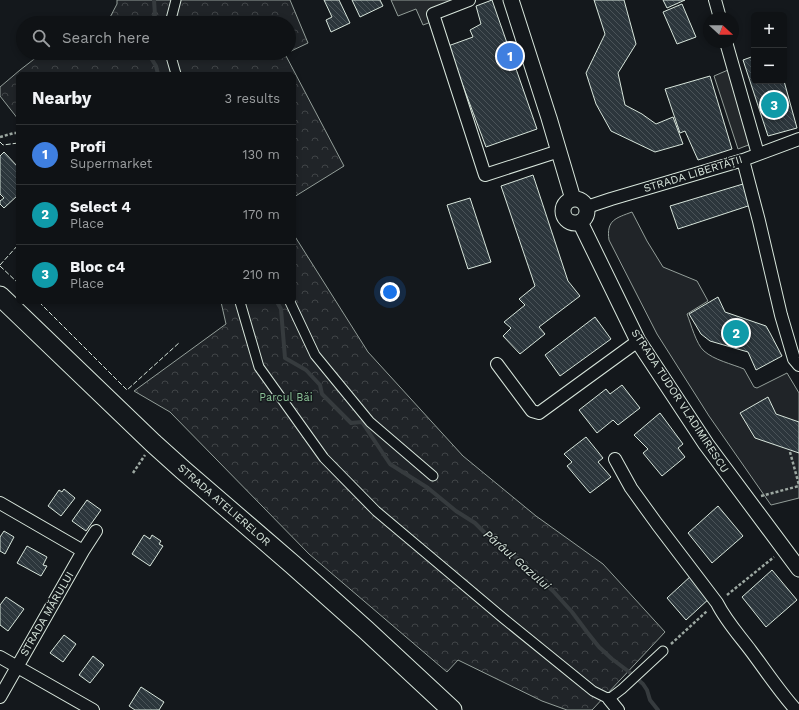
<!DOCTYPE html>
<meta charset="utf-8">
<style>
:root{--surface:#0f1215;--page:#181b1e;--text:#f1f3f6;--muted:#9b9ea0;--line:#2f3234;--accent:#ffb74d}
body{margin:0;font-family:"Work Sans",sans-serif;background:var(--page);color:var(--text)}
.controls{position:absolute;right:12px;top:12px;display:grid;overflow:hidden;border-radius:6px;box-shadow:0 2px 6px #0003}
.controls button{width:36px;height:36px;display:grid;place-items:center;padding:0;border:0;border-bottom:1px solid var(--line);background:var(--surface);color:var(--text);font:20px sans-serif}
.compass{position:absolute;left:703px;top:12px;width:36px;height:36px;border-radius:50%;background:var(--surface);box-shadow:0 2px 6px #0003;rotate:111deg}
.you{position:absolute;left:390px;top:292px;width:14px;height:14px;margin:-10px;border:3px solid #fff;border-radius:50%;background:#1a73e8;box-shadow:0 0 0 6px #1a73e833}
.badge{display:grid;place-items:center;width:26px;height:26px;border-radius:50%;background:var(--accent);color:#fff;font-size:13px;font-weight:700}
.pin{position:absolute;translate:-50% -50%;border:2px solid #fff;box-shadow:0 1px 4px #0006}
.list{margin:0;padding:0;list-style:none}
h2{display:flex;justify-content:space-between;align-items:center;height:52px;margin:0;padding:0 16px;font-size:17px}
h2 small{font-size:13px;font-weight:400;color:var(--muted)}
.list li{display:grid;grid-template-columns:26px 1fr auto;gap:12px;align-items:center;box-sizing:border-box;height:60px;padding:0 16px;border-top:1px solid var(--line)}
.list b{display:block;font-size:15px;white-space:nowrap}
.list p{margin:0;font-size:13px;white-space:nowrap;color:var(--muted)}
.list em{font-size:13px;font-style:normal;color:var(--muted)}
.icon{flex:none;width:22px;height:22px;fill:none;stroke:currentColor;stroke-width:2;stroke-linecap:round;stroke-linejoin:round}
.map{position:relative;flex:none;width:799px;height:710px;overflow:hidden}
.search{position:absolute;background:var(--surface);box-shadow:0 2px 6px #0003;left:16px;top:16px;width:280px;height:44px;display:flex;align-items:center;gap:10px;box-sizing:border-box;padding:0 14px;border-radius:22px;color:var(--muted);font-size:15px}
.panel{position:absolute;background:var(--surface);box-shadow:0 2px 6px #0003;left:16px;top:72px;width:280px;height:232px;border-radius:6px}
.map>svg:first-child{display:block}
.grass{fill:#202428;stroke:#939e99}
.forest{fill:url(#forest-crowns);stroke:#939e99}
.parking{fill:#24282b;stroke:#939e99}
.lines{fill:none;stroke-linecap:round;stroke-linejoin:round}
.stream{stroke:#363b3e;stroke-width:4}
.building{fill:url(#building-back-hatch);stroke:#d8e6dc}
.pedestrian-casing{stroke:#d8e6dc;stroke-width:11}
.minor-casing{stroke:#d8e6dc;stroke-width:14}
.tertiary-casing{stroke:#d8e6dc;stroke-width:17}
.primary-casing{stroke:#d8e6dc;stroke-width:21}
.path{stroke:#9da8a2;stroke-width:2.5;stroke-dasharray:3 2;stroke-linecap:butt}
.pedestrian{stroke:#14181c;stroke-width:9}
.minor{stroke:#14181c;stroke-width:12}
.tertiary{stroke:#14181c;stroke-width:15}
.primary{stroke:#14181c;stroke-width:19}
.fence{stroke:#d8e6dc;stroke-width:1;stroke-dasharray:5 2;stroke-linecap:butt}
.labels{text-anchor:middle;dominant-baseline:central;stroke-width:3;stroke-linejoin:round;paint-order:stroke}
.street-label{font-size:11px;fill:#d8e6dc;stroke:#14181c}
.park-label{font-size:11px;fill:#8ac095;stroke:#14181c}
.water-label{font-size:12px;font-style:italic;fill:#d8e6dc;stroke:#14181c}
</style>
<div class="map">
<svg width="799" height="710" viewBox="0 0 799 710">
<defs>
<pattern id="forest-crowns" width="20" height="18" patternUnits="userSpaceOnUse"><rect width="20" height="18" fill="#202428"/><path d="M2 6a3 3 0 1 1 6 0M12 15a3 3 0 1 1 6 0" fill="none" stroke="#404447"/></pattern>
<pattern id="building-back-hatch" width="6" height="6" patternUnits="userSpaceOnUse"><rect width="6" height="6" fill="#2c363c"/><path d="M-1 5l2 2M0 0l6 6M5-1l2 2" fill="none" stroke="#4a5358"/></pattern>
</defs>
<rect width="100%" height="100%" fill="#14181c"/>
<path class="grass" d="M632,212L647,241L663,267L697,281L708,301L687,314C691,324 696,344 704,351C714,360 732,364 744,369L754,387L757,388L787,373L799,393V498L771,505L709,416L657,334L609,240C606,220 616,218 632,212Z"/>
<path class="forest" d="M117,0H290L308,43L289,52V23H107L117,4Z
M42,53H287L285,54L344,166L294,197V74H18V119L0,96V87L20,70Z
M294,235L368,352L463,456L536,516L603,564L665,632L592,710H567L542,701L458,660L447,672L309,554L170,412L134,391L226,324L221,302H294Z"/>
<path class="parking" d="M391,0H451L452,4L434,21L423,25L416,9L398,16Z
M728,70L751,144L738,149L714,76Z"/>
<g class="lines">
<path class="stream" d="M149,23L155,15L154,0
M148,53L156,66L158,74
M277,302L281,309L285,358L306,370L320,385L322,394L351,423L362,422L390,464L428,488L456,511L475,523L498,546L520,560L553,591L572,612L587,632L599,647L612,659L628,671L643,684L647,690L650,700L658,710"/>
</g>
<path class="building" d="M324,0H339L350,23L331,32L326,20L332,17Z
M352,0H380L383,6L360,17Z
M492,0L537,129L486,147L448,46L473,37L470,30L481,24L476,6Z
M594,0H624L636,44L618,73L625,105L642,114L656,124L673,117L683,144L655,152L611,131L596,104L586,73L605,34Z
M663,0H685L667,8Z
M682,4L696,37L677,44L663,12Z
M754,56V81H784L797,128L768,136L743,60Z
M710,76L732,149L698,160L685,131L680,133L665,89Z
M4,152L18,167V195L4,208L0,204V201L4,198L0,194V156Z
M533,175L568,281L580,296L539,327L545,334L520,354L503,336L511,328L504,322L525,305L519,299L535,286L501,186Z
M743,184L751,205L678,229L670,206Z
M470,198L491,262L468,269L447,205Z
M718,297L725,312L766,326L770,333L782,356L756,370L748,352L710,341L701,334L689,314Z
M595,317L611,339L560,376L545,355Z
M622,385L640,408L618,425L613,420L597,433L579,410L606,389L610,394Z
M768,397L776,414L799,422V453L755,438L740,413Z
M660,413L683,444L678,448L685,457L662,476L643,453L648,449L634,435Z
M586,437L603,458L598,462L611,477L590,493L567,466L572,462L564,454Z
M64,489L75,498L61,516L48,506L59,490L62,492Z
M87,500L101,510L86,531L72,521Z
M718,506L743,536L712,563L688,533Z
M4,531L14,537L5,554L0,551V537Z
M144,535L150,539L152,535L161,541L159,544L163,546L150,566L132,554Z
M27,546L47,557L43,565L47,566L41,576L17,563Z
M772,570L797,600L766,627L742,597Z
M692,575L711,597L686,620L667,598Z
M6,597L24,609L8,631L0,625V605Z
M64,635L76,644L63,662L50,653Z
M93,656L104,665L90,683L79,675Z
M141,687L164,702L159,710H135L129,706Z"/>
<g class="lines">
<g class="pedestrian-casing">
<path id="pedestrian" d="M170,23L176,0
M170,53L176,74
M240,302L259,367L324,458L376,511L503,618L593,691L609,699L622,689L663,651
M290,302L315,355L370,422L433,476"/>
</g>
<g class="minor-casing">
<path id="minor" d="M469,0L433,14L485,175L559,151
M715,0L720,18
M726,42L758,154
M743,160L759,221L781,315L794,359L799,365
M587,207L611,199L743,160L799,139
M497,364L532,411L539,413L638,341
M615,459L631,488L657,524L717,603C726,621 739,635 751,651C766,671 779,691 796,710
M0,503L83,551
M0,657L93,710
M0,697L83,551L96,531
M609,699L618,710"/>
</g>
<g class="tertiary-casing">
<path id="tertiary" d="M511,0L549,118L573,199
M563 211a12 12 0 1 1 24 0a12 12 0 1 1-24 0Z
M580,222L638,341L706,444L799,569"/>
</g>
<g class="primary-casing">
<path id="primary" d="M0,296L153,443L183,470L292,564L366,630L452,710"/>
</g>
<path class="path" d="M0,137L14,133H18
M790,452L799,485
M133,473L145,455
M761,496L799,486
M727,595L774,557
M671,644L707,611"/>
<use href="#pedestrian" class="pedestrian"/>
<use href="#minor" class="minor"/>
<use href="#tertiary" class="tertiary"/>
<use href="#primary" class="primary"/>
<path class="fence" d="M0,142L3,145L18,143
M0,265L18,245
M0,266L18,283
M39,302L127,390L180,342"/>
</g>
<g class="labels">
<g class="street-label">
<text transform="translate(693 174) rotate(-17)">STRADA LIBERTĂȚII</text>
<text transform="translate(680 401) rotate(57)">STRADA TUDOR VLADIMIRESCU</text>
<text transform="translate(224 505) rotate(41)">STRADA ATELIERELOR</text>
<text transform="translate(47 614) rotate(-60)">STRADA MĂRULUI</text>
</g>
<g class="park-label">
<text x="286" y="397">Parcul Băi</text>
</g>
<g class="water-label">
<text transform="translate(517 560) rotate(41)">Pârâul Gazului</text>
</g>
</g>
</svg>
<div class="controls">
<button>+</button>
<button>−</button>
</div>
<svg class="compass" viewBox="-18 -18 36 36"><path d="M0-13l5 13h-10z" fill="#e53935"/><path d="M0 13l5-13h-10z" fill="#9b9ea0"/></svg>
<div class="you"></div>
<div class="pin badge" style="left:510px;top:56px;background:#3f7fe0">1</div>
<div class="pin badge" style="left:736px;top:333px;background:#0f9aa8">2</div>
<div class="pin badge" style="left:774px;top:105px;background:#0f9aa8">3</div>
<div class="search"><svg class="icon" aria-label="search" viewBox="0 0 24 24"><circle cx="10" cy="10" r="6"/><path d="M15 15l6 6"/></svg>Search here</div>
<section class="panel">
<h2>Nearby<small>3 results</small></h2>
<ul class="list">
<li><span class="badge" style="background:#3f7fe0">1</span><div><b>Profi</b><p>Supermarket</p></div><em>130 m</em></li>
<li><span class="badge" style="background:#0f9aa8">2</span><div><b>Select 4</b><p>Place</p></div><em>170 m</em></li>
<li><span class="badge" style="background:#0f9aa8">3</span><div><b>Bloc c4</b><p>Place</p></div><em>210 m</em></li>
</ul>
</section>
</div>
